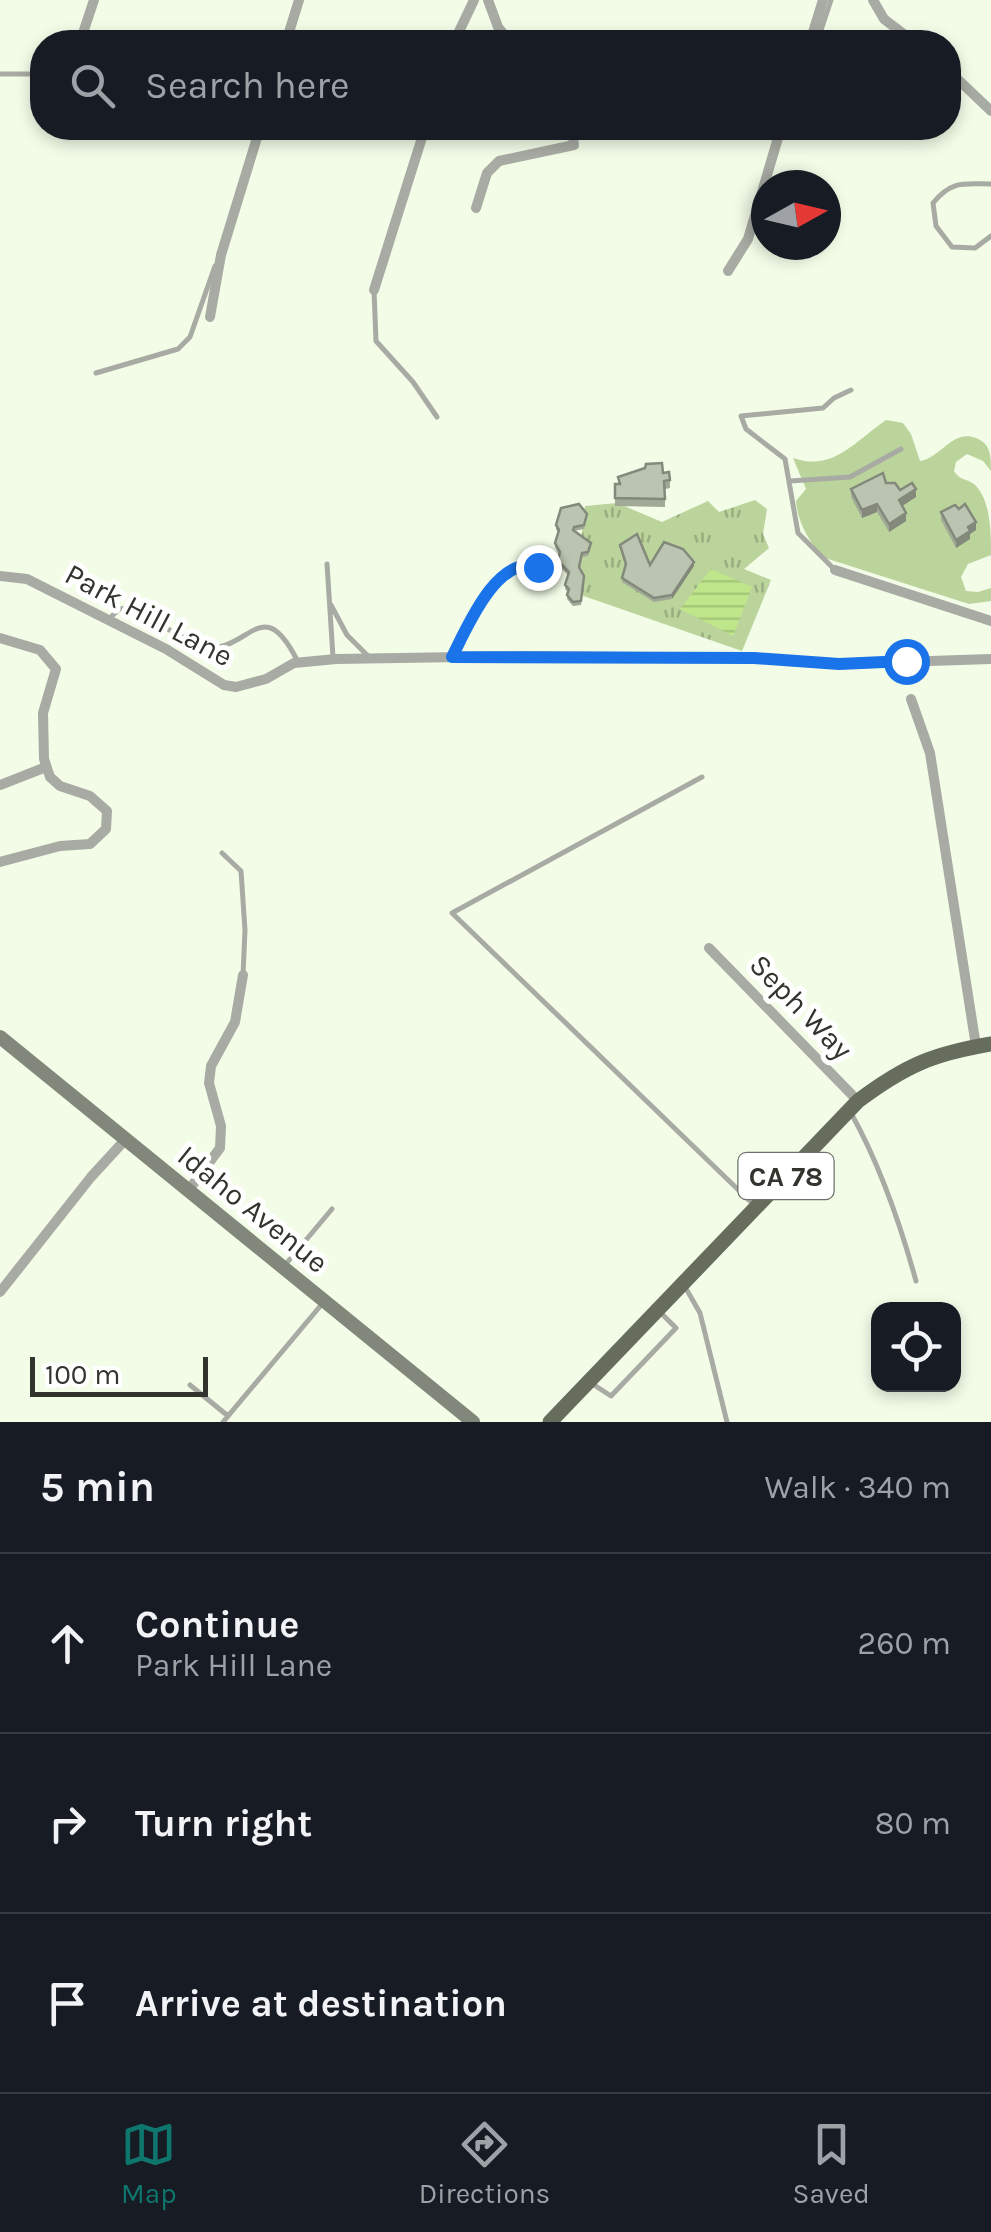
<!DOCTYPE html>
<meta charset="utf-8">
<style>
:root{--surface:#171b24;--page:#242831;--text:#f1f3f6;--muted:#9ea1a6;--line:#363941;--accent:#0f766e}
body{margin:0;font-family:Karla,sans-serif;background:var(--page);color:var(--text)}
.controls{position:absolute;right:30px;bottom:30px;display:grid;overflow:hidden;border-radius:20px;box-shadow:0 5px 15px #0003}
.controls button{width:90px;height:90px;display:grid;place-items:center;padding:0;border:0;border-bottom:2px solid var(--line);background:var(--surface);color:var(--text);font:50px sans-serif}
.compass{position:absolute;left:751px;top:170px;width:90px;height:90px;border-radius:50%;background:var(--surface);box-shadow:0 5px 15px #0003;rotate:82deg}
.scale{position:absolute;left:30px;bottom:25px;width:178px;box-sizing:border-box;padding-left:10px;border:5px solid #31352d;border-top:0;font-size:28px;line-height:35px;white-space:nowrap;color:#31352d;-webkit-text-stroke:8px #fff;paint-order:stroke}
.stop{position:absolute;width:30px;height:30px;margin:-22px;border:8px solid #1a73e8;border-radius:50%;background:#fff}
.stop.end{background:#1a73e8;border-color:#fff;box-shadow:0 2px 10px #0008}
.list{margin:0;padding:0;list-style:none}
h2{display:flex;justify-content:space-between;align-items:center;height:130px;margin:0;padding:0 40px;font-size:42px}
h2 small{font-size:32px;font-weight:400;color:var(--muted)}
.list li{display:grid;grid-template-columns:65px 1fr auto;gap:30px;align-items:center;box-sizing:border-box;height:180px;padding:0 40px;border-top:2px solid var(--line)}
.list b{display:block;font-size:38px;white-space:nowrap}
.list p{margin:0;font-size:32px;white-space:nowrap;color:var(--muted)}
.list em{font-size:32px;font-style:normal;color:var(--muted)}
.icon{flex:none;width:55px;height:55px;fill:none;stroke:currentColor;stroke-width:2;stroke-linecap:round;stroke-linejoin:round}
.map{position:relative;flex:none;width:991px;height:1422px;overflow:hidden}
.search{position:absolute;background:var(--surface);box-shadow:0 5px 15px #0003;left:30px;right:30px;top:30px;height:110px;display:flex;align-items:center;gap:25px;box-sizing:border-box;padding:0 35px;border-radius:40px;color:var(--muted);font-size:38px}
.sheet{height:670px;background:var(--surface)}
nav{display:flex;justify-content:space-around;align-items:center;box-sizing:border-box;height:140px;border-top:2px solid var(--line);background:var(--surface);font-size:28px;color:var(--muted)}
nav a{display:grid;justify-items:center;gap:5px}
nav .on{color:var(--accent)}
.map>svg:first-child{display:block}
.grass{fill:#bbd49b}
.park{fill:url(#park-tufts)}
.water{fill:url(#water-rules)}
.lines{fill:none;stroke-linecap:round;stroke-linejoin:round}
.lane{stroke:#a7aba3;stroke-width:5}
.street{stroke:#a7aba3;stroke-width:10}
.secondary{stroke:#81877a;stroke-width:14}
.primary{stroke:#666d5d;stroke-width:15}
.wall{fill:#a1a997}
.shaded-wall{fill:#83897b}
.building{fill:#bbc4b0;stroke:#83897b;stroke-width:2.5}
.route{stroke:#1a73e8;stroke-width:12}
.labels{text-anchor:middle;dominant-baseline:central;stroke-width:10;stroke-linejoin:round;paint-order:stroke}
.shield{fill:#fff;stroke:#6f726c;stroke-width:2.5}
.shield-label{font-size:28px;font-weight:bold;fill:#31352d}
.street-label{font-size:30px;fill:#31352d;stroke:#fff}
</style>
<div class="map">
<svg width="991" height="1422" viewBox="0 0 991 1422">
<defs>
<pattern id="park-tufts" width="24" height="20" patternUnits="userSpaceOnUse" patternTransform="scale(2.5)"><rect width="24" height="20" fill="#bbd49b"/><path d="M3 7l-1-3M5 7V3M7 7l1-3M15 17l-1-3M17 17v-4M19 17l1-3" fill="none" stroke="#99ad7f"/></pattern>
<pattern id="water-rules" width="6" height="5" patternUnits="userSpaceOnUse" patternTransform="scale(2.5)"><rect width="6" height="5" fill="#c0e68c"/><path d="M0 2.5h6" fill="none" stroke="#a5c679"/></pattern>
</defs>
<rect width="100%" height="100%" fill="#f2fce7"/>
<path class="grass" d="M886,420L903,423L911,434L920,461C941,458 952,429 976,438C991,444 991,456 991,471L983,461L967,454L956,462L954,471C961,481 965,478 974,484C991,499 991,533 991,555L968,564L961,577L966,591L978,592L991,588V601L969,604L822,557C809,540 798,524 796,501L806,489L793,458C833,472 854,442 886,420Z"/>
<path class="park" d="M755,500L767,509L763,534L769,548L744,569L771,580L742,651L575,593L585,506L617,503L662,522L708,501L719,512Z"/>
<path class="water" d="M711,569L752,587L733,636L680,609Z"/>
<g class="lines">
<path class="lane" d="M817,42L831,0
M0,74H42
M810,128L812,135
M991,184C963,184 952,180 933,203L936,226L952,247L975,248L991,236
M374,290L376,341L413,382L437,417
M96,373L178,349L190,337L215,266
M790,481L850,477L901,449
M327,564L333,657
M833,568L798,533L785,459L746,429L741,416L823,408L834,398L851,390
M331,605L347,635L368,656
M110,618L119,609L129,608L201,647C249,656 261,589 297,660
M453,654C470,623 488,577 524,565L553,573
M702,777L452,913L754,1205
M222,853L241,871L245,930L243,975
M851,1113C880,1165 900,1223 916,1281
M285,1265L332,1209
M684,1285L700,1313L727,1422
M591,1383L611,1396L676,1328L661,1313
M190,1385L228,1416
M223,1422L322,1304"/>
<path class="street" d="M488,0L498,27L510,42
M873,0L884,19L914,42
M80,42L94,0
M286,42L299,0
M454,42L474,0
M810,42L823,0
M948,70L991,111
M476,208L487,173L499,161L574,145L572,128
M728,271L748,239L781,128
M374,290L425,128
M210,317L221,255L260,128
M835,570L991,621
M0,576L27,579L166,649L224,685L236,687L266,679L294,663L336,659L524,656L754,658L839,664L991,659
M0,638L40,650L56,669L43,713L44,759L50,777L60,786L90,796L107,811L106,829L90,844L60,846L0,862
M911,699L930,753L976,1046
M0,785L46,767
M709,948L858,1101
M188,1191L220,1148L221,1126L209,1083L211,1066L235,1022L243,975
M0,1292L91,1177L125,1140"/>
<path class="secondary" d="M0,1037L473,1422"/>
<path class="primary" d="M550,1422L858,1101C906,1065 933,1054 991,1044"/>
</g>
<path class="wall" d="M663,473L670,480V488L665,489V507L615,506V484H618V477Z
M886,483L916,497L902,506L906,521L889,532L877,512L862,518L851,497V489Z
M941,512L976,530L970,534V539L956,548L941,520Z
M587,518L584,529L574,531L591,547L588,556L582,557L580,568L584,576L581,605L573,606L567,599L568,592L565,589L568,575L558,565L559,555L555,547V543L558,533L556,529V525Z
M620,545L650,565L694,566L672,599L654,602L622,582L625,566Z"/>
<path class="shaded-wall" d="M916,489V497L899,508V500Z
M877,504V512L862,518V510Z
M906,513V521L889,532V524Z
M976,522V530L970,534V539L956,548V540L968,527Z
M694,562V566L672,599V595Z"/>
<path class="building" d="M662,463L663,473L669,472L670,480L664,481L665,499L615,498V484H620L618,477L645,468L646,464Z
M883,473L886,483H895L900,490L912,483L916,489L899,500L906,513L889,524L877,504L862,510L851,489Z
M579,504L587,514L584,525L574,527L573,530L591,543L588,552L582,553L579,567L584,576L581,601L573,602L567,595L569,589L565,585L569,572L558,561L560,552L555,543L559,530L556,525L561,508Z
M965,504L976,522L968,527L970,531L956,540L941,512L955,505L959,509Z
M637,534L650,565L664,542L683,549L694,562L672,595L654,598L622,578L626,564L620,545Z"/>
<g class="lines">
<path class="route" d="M538,567C497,554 467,628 452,657L754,658L839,664L906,661"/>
</g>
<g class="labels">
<rect class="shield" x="738.5" y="1153" width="95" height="46" rx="8"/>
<g class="shield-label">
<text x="786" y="1176">CA 78</text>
</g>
<g class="street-label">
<text transform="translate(149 615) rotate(28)">Park Hill Lane</text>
<text transform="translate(801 1007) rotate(46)">Seph Way</text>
<text transform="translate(253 1209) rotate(39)">Idaho Avenue</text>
</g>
</g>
</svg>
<div class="controls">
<button><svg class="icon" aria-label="locate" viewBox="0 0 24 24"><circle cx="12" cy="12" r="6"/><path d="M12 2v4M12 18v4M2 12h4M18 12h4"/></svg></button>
</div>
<svg class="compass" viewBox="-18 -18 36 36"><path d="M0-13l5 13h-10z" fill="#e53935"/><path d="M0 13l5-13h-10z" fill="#9ea1a6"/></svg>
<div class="scale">100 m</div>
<div class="stop" style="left:906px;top:661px"></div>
<div class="stop end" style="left:538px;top:567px"></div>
<div class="search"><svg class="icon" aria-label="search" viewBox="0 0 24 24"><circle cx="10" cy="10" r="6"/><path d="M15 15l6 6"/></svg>Search here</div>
</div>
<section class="sheet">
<h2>5 min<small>Walk · 340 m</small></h2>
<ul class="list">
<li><svg class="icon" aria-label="ahead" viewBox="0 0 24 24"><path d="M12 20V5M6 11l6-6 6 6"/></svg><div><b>Continue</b><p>Park Hill Lane</p></div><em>260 m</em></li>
<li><svg class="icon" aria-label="right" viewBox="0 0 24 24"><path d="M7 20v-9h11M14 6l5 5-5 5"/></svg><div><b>Turn right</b></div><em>80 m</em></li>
<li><svg class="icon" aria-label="arrive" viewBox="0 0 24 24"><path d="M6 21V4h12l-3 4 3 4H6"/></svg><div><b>Arrive at destination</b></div></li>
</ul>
</section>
<nav>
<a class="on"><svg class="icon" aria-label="map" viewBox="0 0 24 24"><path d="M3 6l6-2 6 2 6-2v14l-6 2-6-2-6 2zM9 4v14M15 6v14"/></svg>Map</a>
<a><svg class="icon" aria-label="directions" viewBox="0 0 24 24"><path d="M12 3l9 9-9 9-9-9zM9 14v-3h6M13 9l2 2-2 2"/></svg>Directions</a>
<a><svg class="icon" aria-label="saved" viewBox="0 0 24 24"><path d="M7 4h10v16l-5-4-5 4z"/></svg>Saved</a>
</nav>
